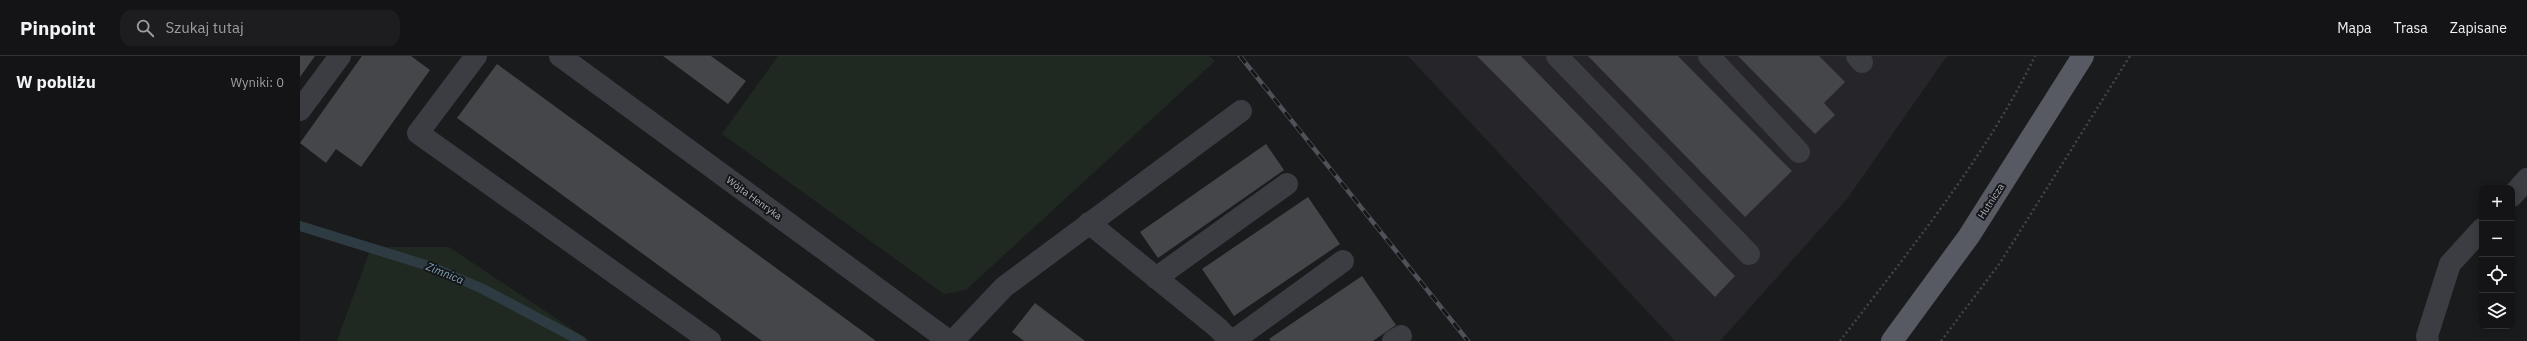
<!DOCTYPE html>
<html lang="pl">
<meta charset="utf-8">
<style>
:root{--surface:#141416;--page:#1d1d1f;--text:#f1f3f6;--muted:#9d9ea1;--line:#333335}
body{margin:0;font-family:"IBM Plex Sans",sans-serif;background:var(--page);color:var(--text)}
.controls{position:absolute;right:12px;bottom:12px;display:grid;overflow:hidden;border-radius:8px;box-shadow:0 2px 10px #0003}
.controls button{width:36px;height:36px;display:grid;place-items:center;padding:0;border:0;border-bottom:1px solid var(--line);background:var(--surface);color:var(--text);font:20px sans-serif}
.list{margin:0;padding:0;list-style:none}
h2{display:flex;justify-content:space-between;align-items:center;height:52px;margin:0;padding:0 16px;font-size:17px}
h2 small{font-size:13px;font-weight:400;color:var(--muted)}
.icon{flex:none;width:22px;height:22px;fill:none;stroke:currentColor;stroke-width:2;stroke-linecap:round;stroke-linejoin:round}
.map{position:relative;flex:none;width:2227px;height:285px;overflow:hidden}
header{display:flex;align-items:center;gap:24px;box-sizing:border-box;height:56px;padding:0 20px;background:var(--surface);border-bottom:1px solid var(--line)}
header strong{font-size:19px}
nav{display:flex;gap:22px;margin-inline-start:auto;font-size:14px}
.search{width:280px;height:36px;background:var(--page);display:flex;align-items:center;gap:10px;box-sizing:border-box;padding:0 14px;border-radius:12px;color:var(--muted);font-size:15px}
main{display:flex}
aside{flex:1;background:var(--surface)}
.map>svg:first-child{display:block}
.built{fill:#26262a}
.green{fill:#202921}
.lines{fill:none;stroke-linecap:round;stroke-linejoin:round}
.stream{stroke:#2f3b43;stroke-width:10}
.building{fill:#44464a}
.path{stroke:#41444a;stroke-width:2.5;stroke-dasharray:2 3;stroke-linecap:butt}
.minor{stroke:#3b3d42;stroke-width:22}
.major{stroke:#575a62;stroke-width:22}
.rail-casing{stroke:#4e5158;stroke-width:4.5}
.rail{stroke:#151618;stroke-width:3;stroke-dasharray:9;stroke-linecap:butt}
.labels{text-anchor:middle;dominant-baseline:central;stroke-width:4;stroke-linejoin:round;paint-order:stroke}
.street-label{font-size:10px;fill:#acb2bd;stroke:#151618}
.water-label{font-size:11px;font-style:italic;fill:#82a2ba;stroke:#151618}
</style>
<header>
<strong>Pinpoint</strong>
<div class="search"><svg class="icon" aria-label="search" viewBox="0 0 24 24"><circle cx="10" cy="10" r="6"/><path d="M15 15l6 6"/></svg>Szukaj tutaj</div>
<nav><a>Mapa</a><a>Trasa</a><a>Zapisane</a></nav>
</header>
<main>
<aside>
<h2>W pobliżu<small>Wyniki: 0</small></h2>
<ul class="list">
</ul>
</aside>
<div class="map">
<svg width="2227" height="285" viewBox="0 0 2227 285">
<rect width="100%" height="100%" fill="#1a1b1d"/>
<path class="built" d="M1108,0H1647L1547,143L1420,285H1375Z"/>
<path class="green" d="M478,0H909L915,5L666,234L644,238L422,78Z
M71,191H149L290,285H37Z"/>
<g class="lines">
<path class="stream" d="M0,170L132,211L183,233L281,285"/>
</g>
<path class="building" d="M0,0H15L0,21Z
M62,0H111L130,14L61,111L36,93L26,107L0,87Z
M363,0H411L446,25L428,48Z
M1177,0H1221L1435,220L1415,241Z
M1288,0H1378L1492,115L1445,161Z
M1438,0H1519L1545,26L1524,47L1535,59L1515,78Z
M197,8L576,285H462L157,62Z
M966,88L984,114L858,202L840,176Z
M1008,141L1040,188L934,260L902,213Z
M1062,220L1096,269L1073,285H971L969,283Z
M735,247L785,285H724L712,276Z"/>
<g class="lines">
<path class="path" d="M1540,285C1608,196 1686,101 1735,0
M1641,285L1700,207L1830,0"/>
<path class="minor" d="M176,0L118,77L410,285
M260,0L649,285
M1257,0L1449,198
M1409,0L1499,96
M1557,0L1562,6
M0,54L40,0
M2212,140L2227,123
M789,167L918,272L930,285
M856,222L987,128
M653,285L704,231L941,55
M933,285L1043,205
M1093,285L1101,280
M2128,285L2127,280L2150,208L2182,173"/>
<path class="major" d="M1592,285L1669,180L1783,0"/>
<g class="rail-casing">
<path id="rail" d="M940,0L1168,285"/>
</g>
<use href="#rail" class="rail"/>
</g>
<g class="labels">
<g class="street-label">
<text transform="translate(454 142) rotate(36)">Wójta Henryka</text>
<text transform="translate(1691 145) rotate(-57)">Hutnicza</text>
</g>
<g class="water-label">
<text transform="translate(145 217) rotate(22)">Zimnica</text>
</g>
</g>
</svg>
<div class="controls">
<button>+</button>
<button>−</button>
<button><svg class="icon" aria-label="locate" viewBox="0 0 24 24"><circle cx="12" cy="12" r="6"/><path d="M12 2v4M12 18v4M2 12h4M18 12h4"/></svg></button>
<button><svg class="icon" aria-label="layers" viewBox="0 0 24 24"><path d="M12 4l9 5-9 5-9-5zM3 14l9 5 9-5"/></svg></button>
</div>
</div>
</main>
